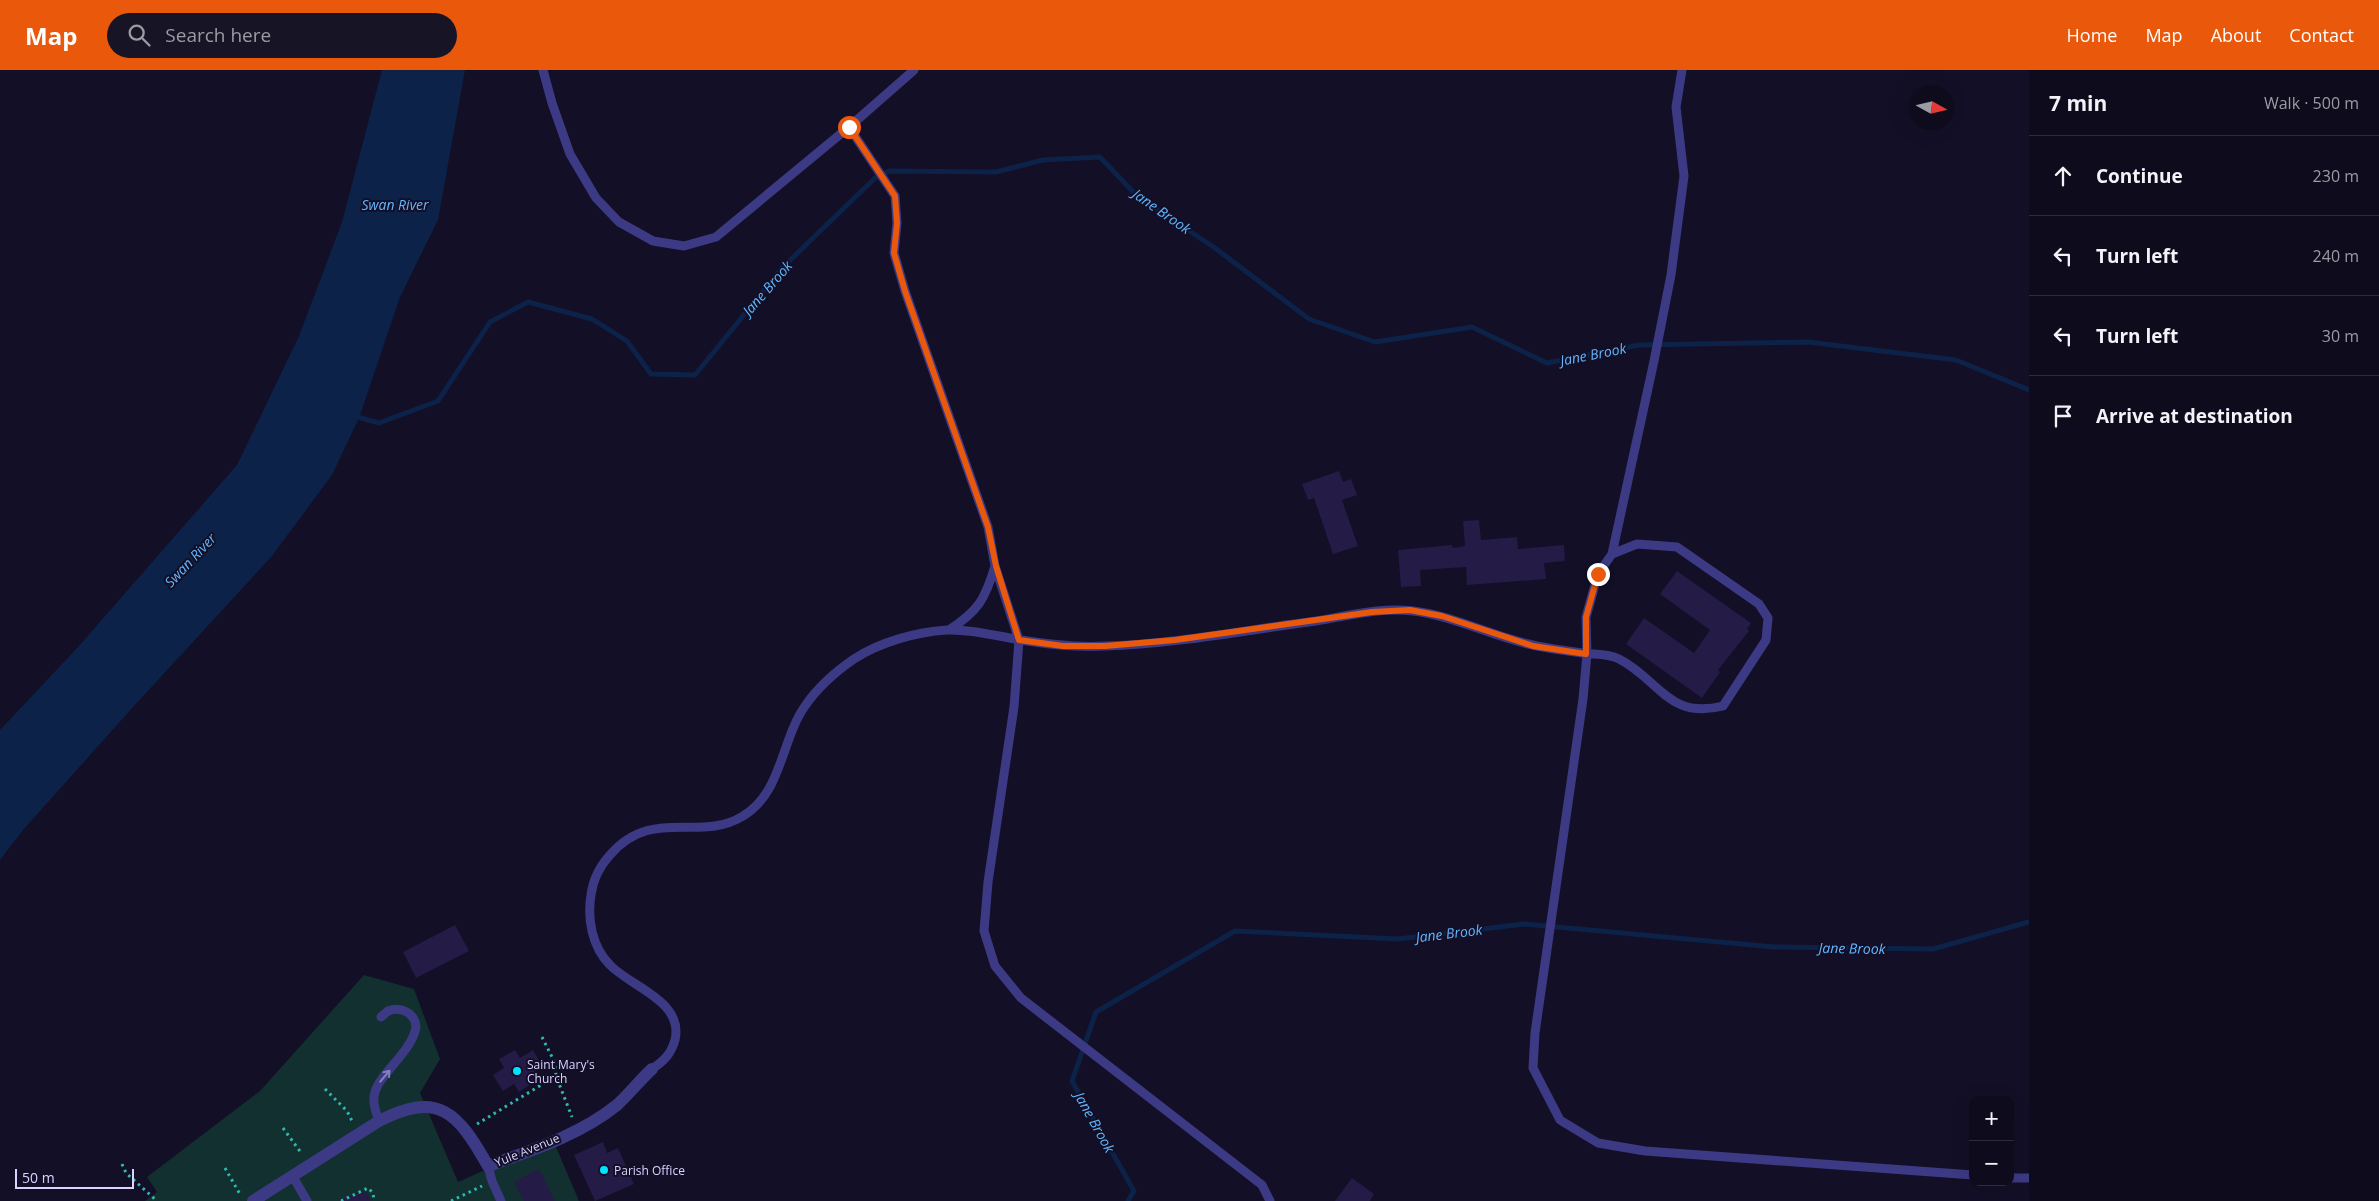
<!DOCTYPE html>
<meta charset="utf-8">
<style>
:root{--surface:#0e0b1c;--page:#171425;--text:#f1f3f6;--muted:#9b9ba3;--line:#2e2b3b;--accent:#ea580c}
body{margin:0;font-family:"Open Sans",sans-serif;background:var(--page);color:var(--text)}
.controls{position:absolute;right:15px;bottom:15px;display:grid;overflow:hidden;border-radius:10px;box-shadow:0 5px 20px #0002}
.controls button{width:45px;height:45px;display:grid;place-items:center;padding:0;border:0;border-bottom:1px solid var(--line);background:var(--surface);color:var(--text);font:25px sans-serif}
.compass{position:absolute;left:1909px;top:15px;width:45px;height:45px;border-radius:50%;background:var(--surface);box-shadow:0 5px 20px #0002;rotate:98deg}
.scale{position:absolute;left:15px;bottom:12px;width:119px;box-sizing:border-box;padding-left:5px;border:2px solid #d9d4ff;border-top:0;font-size:14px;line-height:18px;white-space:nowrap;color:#d9d4ff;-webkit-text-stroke:4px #130f26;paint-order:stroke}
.stop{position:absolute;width:15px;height:15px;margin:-11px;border:4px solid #ea580c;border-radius:50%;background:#fff}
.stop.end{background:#ea580c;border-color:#fff;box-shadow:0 1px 5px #0008}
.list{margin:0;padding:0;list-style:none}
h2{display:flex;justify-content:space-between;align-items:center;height:65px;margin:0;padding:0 20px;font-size:21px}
h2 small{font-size:16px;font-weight:400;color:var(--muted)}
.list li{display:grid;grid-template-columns:32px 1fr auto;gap:15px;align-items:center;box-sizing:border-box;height:80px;padding:0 20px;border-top:1px solid var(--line)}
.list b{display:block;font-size:19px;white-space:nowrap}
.list em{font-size:16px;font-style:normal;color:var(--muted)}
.icon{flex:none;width:28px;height:28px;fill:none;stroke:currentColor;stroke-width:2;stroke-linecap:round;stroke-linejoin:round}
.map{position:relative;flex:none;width:2029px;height:1131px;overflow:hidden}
header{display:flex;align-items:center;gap:30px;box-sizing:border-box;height:70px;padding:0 25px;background:var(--accent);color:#fff}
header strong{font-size:24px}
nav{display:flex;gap:28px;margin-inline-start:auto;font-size:18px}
.search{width:350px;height:45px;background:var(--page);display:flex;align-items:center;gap:12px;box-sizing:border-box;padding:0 18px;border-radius:28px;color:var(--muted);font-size:19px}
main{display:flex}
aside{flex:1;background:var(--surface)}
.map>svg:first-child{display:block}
.green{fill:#12302f}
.water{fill:#0c2248}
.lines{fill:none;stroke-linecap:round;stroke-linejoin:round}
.stream{stroke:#0c2248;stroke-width:5}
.building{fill:#241b47}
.path{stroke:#2fb8b0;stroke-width:3;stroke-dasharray:2.5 4;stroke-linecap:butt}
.service{stroke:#3d3a85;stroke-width:9}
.minor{stroke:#3d3a85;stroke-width:12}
.oneway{stroke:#837fbc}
.route{stroke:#ea580c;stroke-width:6}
.poi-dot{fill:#00e5ff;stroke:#130f26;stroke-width:2}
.labels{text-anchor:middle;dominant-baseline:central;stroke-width:4;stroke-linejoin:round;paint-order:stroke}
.poi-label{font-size:12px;fill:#d9d4ff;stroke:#130f26;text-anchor:start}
.street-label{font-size:12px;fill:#d9d4ff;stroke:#130f26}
.water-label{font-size:14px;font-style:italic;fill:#62b6ff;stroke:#130f26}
</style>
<header>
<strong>Map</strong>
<div class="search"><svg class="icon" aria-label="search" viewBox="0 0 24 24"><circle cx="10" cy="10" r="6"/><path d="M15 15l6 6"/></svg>Search here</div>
<nav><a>Home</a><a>Map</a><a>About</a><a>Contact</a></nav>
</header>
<main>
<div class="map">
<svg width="2029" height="1131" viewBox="0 0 2029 1131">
<rect width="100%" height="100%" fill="#130f26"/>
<path class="green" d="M364,905L414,919L440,989L420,1023L458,1112L553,1070L579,1131H145L157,1122L147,1107L260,1021Z"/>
<path class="water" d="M382,0H465L438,150L400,227L359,348L332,405L272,486L134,636L23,760L0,790V660L78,577L237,395L299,266L342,152Z"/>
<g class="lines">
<path class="stream" d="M354,346L379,353L438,331L490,252L528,232L592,249L627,271L651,304L695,305L782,198L875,108L889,101L996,102L1043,90L1100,87L1137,126L1215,178L1309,249L1375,272L1472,257L1547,293L1639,275L1808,272L1956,290L2029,320
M1128,1131L1134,1121L1072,1011L1096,942L1235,861L1398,869L1524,854L1774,877L1933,879L2029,852"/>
</g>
<path class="building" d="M1339,401L1343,412L1351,409L1357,425L1342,430L1358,476L1333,484L1314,428L1308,430L1302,414Z
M1479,450L1481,470L1517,467L1518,479L1564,475L1565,491L1544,493L1546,509L1467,515L1466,497L1420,500L1421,516L1401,517L1398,480L1452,475L1453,478L1465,476L1463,451Z
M1677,501L1751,553L1747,559L1749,561L1718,600L1720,602L1702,628L1626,574L1644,548L1694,583L1710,560L1660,524Z
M455,855L469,881L416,908L403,882Z
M515,980L520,988L533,980L543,997L530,1005L534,1012L519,1022L514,1014L503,1021L493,1005L504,998L499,989Z
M603,1072L607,1083L618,1078L634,1114L595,1131L574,1085Z
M539,1099L555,1131H524L514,1112Z
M1352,1108L1374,1124L1370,1131H1335Z
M366,1121L371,1131H339L356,1123L357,1125Z"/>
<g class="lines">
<path class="path" d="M542,967L555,993L556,1006L572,1047
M325,1019L347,1041L353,1053
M477,1054L556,1006
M283,1058L302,1084
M122,1094L126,1103L157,1131
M225,1098L241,1126
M341,1131L368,1118L373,1123L374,1131
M451,1131L482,1116"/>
<path class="service" d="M543,0L552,33L570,84L596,128L619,152L653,171L684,176L716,167L849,57L914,0
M1682,0L1676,37L1684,106L1671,205L1654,291L1612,484L1598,504L1586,547L1587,584L1583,629L1535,963L1533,998L1560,1050L1598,1073L1645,1081L1973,1105
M849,57L895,126L897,153L894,183L905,221L988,457L995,496L1019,570L1014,637L988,812L984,861L995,896L1021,928L1262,1115L1270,1131
M949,560C978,541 985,530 995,496
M652,999C664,991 671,984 675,970C684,931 631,917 610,895C592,877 587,849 591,825C593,809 600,796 610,785C652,736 700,773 743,746C782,723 781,670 805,636C818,617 835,602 854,589C880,572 916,562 947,560C969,559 993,565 1015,569C1045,574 1075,578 1105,576C1175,574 1246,560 1316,551C1347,546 1381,537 1413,541C1456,546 1495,568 1537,576C1552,579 1567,581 1582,583C1595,585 1606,583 1619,589C1659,609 1668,650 1723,636L1766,570L1768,548L1759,534L1677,477L1637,474L1612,484
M379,1051C376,1043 373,1035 374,1028C374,1007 412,983 416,957C415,943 401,936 388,941L381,947
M488,1096L492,1111L501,1131
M292,1105L307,1131
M2010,1108H2029"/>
<path class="minor" d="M253,1131L379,1051C439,1020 458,1043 488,1096C532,1080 580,1065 617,1035C629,1024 640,1010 652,999"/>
</g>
<defs><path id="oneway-shaft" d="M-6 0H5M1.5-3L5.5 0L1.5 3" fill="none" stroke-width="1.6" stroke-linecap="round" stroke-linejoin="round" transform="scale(1.25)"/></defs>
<use class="oneway" href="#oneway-shaft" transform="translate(385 1006) rotate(-50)"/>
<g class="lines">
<path class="route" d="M849,57L895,126L897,153L894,183L905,221L988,457L996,496L1019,570L1063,576H1105L1175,570L1372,542L1410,540L1442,546L1533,576L1586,584V547L1598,504"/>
</g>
<g class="poi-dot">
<circle cx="517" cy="1001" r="5"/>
<circle cx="604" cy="1100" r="5"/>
</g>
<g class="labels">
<g class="poi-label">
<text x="527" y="994">Saint Mary's<tspan x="527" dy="14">Church</tspan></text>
<text x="614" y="1100">Parish Office</text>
</g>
<g class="street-label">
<text transform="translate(527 1080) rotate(-22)">Yule Avenue</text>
</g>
<g class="water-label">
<text x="395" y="134">Swan River</text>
<text transform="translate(1162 141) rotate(35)">Jane Brook</text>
<text transform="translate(767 218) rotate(-49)">Jane Brook</text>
<text transform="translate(1593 284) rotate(-11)">Jane Brook</text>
<text transform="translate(190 490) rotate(-47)">Swan River</text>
<text transform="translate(1449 863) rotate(-7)">Jane Brook</text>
<text transform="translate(1852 878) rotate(1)">Jane Brook</text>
<text transform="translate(1095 1052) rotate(61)">Jane Brook</text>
</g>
</g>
</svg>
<div class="controls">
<button>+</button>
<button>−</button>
</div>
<svg class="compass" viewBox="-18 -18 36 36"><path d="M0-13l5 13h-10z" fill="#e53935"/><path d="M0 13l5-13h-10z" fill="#9b9ba3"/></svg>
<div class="scale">50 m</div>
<div class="stop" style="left:849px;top:57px"></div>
<div class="stop end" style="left:1598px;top:504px"></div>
</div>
<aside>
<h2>7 min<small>Walk · 500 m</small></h2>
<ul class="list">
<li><svg class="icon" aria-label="ahead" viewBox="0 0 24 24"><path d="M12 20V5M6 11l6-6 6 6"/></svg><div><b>Continue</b></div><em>230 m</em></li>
<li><svg class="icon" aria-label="left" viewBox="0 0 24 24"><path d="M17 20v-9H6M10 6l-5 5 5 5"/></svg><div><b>Turn left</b></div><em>240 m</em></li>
<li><svg class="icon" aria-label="left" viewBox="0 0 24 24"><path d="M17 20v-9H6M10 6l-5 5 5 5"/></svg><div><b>Turn left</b></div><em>30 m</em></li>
<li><svg class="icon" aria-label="arrive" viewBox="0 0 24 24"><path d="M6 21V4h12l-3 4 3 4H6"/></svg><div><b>Arrive at destination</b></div></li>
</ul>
</aside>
</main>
